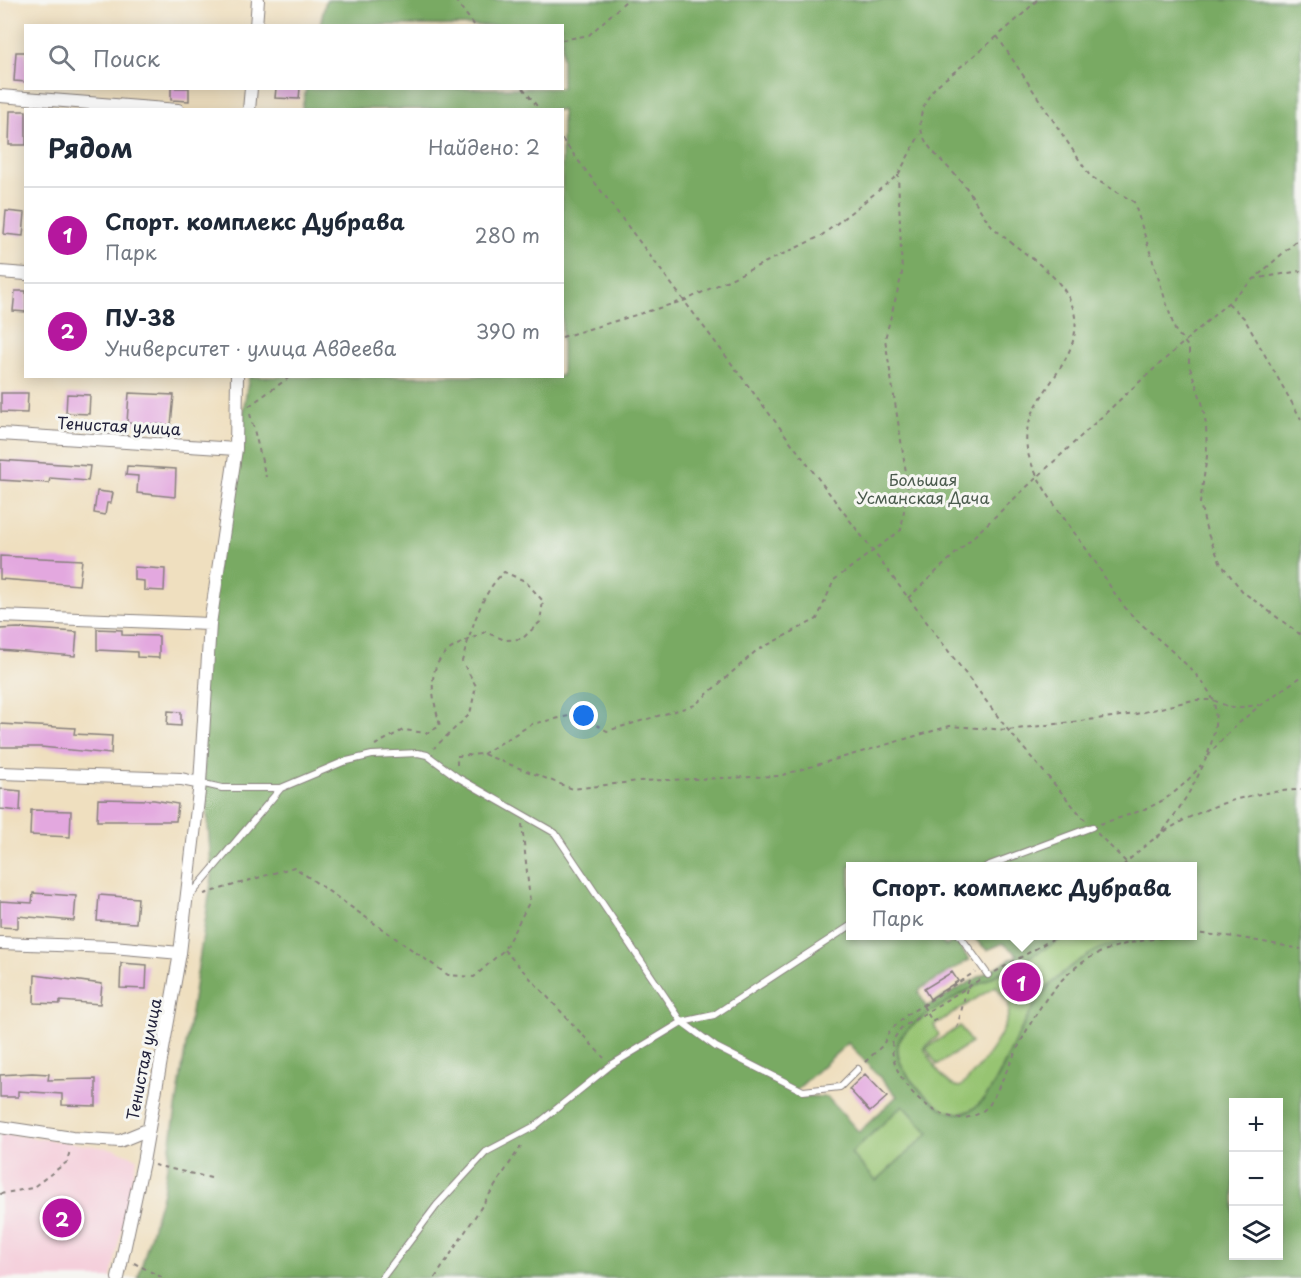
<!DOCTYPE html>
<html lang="ru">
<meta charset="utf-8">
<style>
:root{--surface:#fff;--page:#f2f2f3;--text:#1f2937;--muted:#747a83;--line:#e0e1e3;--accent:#b5179e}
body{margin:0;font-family:"Playpen Sans",sans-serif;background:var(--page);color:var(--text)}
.controls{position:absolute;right:18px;bottom:18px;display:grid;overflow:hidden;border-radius:0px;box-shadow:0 3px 15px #0003}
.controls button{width:54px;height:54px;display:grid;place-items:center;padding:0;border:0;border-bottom:2px solid var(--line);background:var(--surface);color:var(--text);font:30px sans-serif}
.you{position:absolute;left:584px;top:716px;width:21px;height:21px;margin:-15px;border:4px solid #fff;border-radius:50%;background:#1a73e8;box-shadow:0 0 0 9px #1a73e833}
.badge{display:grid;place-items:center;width:39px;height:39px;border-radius:50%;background:var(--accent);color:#fff;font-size:20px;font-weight:700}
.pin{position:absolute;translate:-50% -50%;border:3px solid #fff;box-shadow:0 2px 6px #0006}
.popup{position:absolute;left:846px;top:862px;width:351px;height:78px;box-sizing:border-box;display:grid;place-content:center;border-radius:0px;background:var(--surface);filter:drop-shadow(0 2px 4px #0005);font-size:20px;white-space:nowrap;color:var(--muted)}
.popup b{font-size:22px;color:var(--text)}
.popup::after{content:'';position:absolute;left:50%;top:100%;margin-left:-12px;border:12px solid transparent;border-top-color:var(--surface)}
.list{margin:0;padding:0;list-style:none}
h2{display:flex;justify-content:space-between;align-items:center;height:78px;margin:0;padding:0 24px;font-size:26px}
h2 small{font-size:20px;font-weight:400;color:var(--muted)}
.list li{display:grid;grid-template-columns:39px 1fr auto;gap:18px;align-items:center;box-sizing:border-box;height:96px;padding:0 24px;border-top:2px solid var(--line)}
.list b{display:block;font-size:22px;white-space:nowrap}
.list p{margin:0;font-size:20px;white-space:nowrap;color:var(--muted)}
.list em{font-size:20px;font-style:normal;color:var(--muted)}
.icon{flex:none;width:33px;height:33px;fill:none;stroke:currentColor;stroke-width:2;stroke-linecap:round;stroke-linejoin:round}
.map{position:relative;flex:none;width:1301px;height:1278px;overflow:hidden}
.search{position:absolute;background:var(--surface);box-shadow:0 3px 15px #0003;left:24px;top:24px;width:540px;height:66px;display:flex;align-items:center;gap:15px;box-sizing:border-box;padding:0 21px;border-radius:0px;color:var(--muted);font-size:22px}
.panel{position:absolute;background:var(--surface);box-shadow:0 3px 15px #0003;left:24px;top:108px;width:540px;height:270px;border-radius:0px}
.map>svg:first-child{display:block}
.built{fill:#f5cfdb}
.green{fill:#97c472;stroke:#5c7356;stroke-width:1.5;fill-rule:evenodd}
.forest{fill:#79aa64;stroke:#4e6650;stroke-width:1.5;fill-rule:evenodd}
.building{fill:#e3a8df}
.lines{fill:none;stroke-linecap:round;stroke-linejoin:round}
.service-casing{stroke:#88807d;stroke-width:8}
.minor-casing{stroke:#88807d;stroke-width:14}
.path{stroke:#88807d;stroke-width:2;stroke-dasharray:4.5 4.5;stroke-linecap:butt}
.service{stroke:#fff;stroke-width:6}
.minor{stroke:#fff;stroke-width:12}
.path-bridge{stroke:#88807d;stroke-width:2;stroke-dasharray:4.5 4.5;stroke-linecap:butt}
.labels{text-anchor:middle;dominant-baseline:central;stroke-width:6;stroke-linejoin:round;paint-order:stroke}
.street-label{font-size:16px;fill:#22223b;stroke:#f6f6f2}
.park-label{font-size:16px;fill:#4b5b4e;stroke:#f6f6f2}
</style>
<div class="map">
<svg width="1301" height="1278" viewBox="0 0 1301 1278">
<rect width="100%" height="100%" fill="#f6f6f2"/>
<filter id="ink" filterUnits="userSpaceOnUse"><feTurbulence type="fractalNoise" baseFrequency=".0167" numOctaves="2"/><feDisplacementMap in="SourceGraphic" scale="12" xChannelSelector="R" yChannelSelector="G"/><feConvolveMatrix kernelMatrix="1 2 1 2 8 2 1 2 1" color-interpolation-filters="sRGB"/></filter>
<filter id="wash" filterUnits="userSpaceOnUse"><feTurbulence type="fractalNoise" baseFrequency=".008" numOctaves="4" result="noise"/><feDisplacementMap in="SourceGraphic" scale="24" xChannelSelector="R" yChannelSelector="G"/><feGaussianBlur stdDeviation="1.35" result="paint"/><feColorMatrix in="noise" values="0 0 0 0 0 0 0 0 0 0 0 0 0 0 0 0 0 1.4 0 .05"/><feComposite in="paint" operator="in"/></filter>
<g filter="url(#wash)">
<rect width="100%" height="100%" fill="#efdfbf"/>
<path class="built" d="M0,1133L115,1149L137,1158L111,1278H0Z"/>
<path class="green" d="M1066,936H1140C1107,945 1078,957 1053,982C1038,997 1026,1019 1016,1039C999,1072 978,1143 930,1099C915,1086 893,1064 899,1042C906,1015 1037,957 1066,936ZM996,986L1009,1004C1012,1028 977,1072 960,1087C944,1087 931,1060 924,1048L939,1035L934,1025Z
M960,1026L971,1043L937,1065L926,1048Z
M903,1105L929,1133L876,1181L851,1153Z"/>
<path class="forest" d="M326,0H1301V1278H138L163,1192L212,877L197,678L249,377L562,376V110L302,109L306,89L562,88V26L320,25ZM850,866H1192V936C1133,936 1099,938 1054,981C1038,996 1027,1018 1017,1038C1001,1068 980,1140 934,1103C918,1090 893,1065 898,1043C905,1015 1037,957 1066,936H972L987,950L1003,943L1018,955L926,1007L919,992L920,989L969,960L959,945L970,936H960L946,946L934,936H850L847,923L850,921ZM848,1043L897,1096L859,1132L827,1097L800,1096L794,1092ZM1234,1102H1278V1256H1234ZM903,1105L929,1133L876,1181L851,1153Z"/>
<g id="blocks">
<path class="building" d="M16,52H26V82L14,81Z
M171,88H189V101L171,100Z
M276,88H300L299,99L275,98Z
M10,111H26V145H9Z
M6,211L25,213L23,236L4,234Z
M15,291H26V312L13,311Z
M1,393H28L27,413L1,412Z
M129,393L174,395L171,425L127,423Z
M67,394L90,395L89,414L66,413Z
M0,460L90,466L88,481L50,478L49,483L0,480Z
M127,466L176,469L175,497L137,493L138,476L126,475Z
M97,491L113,493L111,503H107L105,515L94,513Z
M0,556L82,560L79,585L0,579Z
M134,567L165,569L164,591L144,590V581L134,580Z
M18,628L77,632L75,656L0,650V629Z
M97,629L122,630V635L159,636V658L137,657V652L97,650Z
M168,711L181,712V726L167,725Z
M0,724L75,728L74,734L112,736L111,754L41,747H0Z
M0,789L21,791L20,811L0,809Z
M98,799L154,800L178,804L176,821H97Z
M31,810L71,811L70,837L30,835Z
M33,893L76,896L74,921L18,916V928L0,927V901L32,903Z
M99,895L138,898L136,923L97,921Z
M121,963L147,965L146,989L120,988Z
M952,972L958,981L930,999L924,989Z
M35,975L102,984L100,1004L60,1001V1004L34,1003Z
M32,1073L49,1074L48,1080L96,1079V1106L62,1105V1094L18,1091V1097H0V1075Z
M865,1074L887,1097L870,1112L849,1089Z"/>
</g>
</g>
<g filter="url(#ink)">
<use href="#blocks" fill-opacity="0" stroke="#88807d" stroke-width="1.5"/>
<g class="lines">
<g class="service-casing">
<path id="service" d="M281,788L343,762L372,755L418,753L427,755L457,777L555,833L682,1022L716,1047L803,1091L840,1087L858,1069
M987,866L1092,827
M189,897L281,788H222L200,783
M960,936L988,975
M382,1278L437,1205L486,1152L535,1126L611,1065L682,1022L714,1015L850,926"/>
</g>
<g class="minor-casing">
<path id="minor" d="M256,26L258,0
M0,96L178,110
M249,110L251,88
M0,272L26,274
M0,434L236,449
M0,616L210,624
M0,773L181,779L200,783
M0,943L113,947L180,953
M0,1127L72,1138L120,1141L147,1130
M118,1278L143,1162L180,953L200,783L210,624L236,449L237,376"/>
</g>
<path class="path" d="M455,0L475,26
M1037,0C1013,25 985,46 958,69C950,76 937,83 931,93C904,134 934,151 960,180C973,194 980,213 993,227C1018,252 1061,271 1073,308C1090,363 1014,400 1028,453C1036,485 1074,531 1094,560C1105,577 1115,597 1129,612C1150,635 1206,674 1214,703C1224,745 1181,809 1156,840
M997,36L1090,176L1134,202L1175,330L1189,348V365L1202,402L1206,425L1207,456L1200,503L1207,532L1221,564L1243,592L1301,635
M562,40L589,35L627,0
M523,88L540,110
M562,139L1008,730L1085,820
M1253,279L1301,271
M1228,303L1244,318L1301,419
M562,337L686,300L821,236L898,175L920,134
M249,406L291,376
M250,414L266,477
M908,598L1125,395L1301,237
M375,745L403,730L427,733L440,726C434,701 424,670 448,651C458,643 474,638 485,632L505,640L522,639L540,622L543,601L525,581L504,572C480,594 471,632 462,661L476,686L470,714L434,748
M483,754L532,724L578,714L607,731L695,705L756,651L817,619L834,580L901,530L908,485L885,339L902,274L898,175
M1208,756C1234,723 1266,700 1301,677
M457,765V756L483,754L573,789L639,781L779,776L950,726L1008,730L1136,714L1193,700H1213L1232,708L1259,705
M1100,824C1147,809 1169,805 1201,765
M1097,833L1127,863
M1123,866C1169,818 1235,791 1301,790
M204,894L294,867L448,975L474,977L504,950L530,901L522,824
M1192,933L1236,937L1301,949
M504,950L604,1058
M995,972L1058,936
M979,980L901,1028L893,1040C884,1081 953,1147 990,1104C1021,1047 1042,973 1109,949C1131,941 1155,939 1177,936
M923,1006L929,1002
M932,1021L940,1017
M957,1028L970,976
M865,1062L883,1045L889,1032L905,1016L975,972
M154,1165L215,1179
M0,1194L32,1188L67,1162L70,1150
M134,1263L163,1278
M435,1278L523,1143"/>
<use href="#service" class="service"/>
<use href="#minor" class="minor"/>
<path class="path-bridge" d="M923,1006L932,1021"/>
</g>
</g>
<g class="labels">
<g class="street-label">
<text transform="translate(119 425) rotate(3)">Тенистая улица</text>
<text transform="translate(143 1059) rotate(-79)">Тенистая улица</text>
</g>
<g class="park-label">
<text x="923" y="479">Большая<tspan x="923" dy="18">Усманская Дача</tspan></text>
</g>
</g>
</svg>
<div class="controls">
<button>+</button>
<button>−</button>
<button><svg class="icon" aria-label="layers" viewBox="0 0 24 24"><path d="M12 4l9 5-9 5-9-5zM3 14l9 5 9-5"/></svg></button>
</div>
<div class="you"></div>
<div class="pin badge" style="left:1021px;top:982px">1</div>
<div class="popup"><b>Спорт. комплекс Дубрава</b>Парк</div>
<div class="pin badge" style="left:62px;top:1218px">2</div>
<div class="search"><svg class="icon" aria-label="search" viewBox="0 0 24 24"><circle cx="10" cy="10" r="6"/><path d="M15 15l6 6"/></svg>Поиск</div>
<section class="panel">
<h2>Рядом<small>Найдено: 2</small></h2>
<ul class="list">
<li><span class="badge">1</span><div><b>Спорт. комплекс Дубрава</b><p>Парк</p></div><em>280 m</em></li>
<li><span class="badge">2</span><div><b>ПУ-38</b><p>Университет · улица Авдеева</p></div><em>390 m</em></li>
</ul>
</section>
</div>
